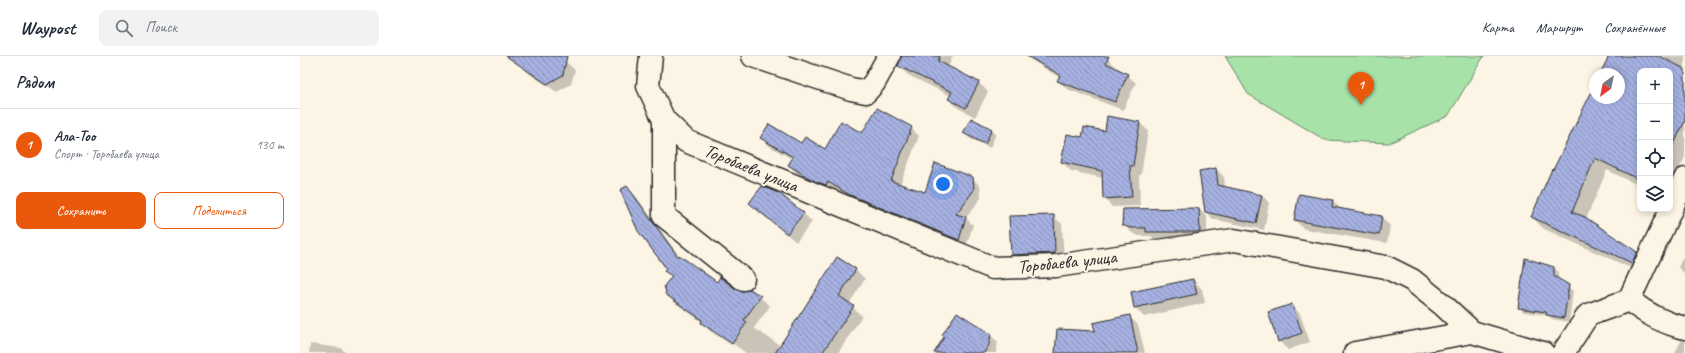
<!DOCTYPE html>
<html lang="ru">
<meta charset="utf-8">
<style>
:root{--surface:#fff;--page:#f2f2f3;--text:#1f2937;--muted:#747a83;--line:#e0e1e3;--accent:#ea580c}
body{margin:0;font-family:Caveat,sans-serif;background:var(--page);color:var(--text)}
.controls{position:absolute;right:12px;top:12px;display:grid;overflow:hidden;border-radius:8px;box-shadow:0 2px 6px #0003}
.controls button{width:36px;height:36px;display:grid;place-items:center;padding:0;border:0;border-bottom:1px solid var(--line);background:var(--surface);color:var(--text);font:20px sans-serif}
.compass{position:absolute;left:1289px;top:12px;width:36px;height:36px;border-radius:50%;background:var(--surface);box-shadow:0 2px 6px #0003;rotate:213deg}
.you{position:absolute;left:643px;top:128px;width:14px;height:14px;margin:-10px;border:3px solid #fff;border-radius:50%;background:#1a73e8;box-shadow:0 0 0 6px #1a73e833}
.badge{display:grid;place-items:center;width:26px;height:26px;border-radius:50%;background:var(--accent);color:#fff;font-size:13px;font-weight:700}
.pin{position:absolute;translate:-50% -33px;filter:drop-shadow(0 1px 2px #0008)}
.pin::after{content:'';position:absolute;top:21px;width:14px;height:12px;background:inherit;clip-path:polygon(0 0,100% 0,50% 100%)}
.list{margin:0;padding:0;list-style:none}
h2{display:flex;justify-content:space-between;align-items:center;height:52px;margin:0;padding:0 16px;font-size:17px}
h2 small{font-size:13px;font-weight:400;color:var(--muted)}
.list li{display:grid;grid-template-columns:26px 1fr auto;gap:12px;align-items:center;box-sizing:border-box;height:72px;padding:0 16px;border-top:1px solid var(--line)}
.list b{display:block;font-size:15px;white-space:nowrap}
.list p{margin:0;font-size:13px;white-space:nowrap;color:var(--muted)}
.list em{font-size:13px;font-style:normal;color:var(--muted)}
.actions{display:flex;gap:8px;padding:12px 16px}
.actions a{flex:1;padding:9px 0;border:1px solid var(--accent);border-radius:8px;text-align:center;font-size:14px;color:var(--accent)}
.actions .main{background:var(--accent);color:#fff}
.icon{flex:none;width:22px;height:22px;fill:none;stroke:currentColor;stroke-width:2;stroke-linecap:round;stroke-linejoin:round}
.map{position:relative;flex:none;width:1385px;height:297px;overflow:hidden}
header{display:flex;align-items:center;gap:24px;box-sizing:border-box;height:56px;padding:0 20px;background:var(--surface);border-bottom:1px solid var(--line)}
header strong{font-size:19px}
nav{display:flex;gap:22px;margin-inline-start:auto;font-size:14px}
.search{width:280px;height:36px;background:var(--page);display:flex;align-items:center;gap:10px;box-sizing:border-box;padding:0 14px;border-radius:8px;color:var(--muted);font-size:15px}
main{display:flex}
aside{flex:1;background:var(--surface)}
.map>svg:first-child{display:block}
.pitch{fill:#a7e2a8;stroke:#69866a}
.shadow{fill:#0003}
.building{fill:url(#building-back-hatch);stroke:#2b2b2b}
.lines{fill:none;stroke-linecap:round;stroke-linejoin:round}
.minor-casing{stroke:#2b2b2b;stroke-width:25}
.tertiary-casing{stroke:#2b2b2b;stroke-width:25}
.minor{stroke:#fcf5e5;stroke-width:22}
.tertiary{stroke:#fcf5e5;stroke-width:22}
.labels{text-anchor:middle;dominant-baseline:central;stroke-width:4;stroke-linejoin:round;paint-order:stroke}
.street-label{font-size:19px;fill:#2b2b2b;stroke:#fcf5e5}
</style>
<header>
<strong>Waypost</strong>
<div class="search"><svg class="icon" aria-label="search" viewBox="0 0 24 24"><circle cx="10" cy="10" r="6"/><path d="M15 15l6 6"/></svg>Поиск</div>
<nav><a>Карта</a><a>Маршрут</a><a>Сохранённые</a></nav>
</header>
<main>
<aside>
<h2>Рядом<small></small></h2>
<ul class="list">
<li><span class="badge">1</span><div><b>Ала-Тоо</b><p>Спорт · Торобаева улица</p></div><em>130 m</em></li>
</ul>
<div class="actions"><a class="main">Сохранить</a><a>Поделиться</a></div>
</aside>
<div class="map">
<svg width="1385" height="297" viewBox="0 0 1385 297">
<defs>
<pattern id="building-back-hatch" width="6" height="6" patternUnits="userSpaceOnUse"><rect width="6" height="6" fill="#a6b1e1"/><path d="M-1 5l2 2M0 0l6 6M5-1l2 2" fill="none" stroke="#8790b7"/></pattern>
</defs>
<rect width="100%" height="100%" fill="#fcf5e5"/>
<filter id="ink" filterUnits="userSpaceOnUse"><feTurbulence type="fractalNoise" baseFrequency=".025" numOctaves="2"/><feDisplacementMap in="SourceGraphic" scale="8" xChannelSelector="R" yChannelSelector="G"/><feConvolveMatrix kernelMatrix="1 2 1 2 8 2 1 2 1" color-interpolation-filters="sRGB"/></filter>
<g filter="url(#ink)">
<path class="pitch" d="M925,0H1184L1148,60L1089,87L1025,84L948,38Z"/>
<path class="shadow" d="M224,0H259L275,14L271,28L257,36L228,17L219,8Z
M602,0H653L648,11L679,27L688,36L675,61L658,52L649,43L651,40L608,19L599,10Z
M725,0H800L808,3L816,11V13L827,19L836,27L823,54L767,33L758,25L760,22Z
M1310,0H1385V101L1370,132V15H1340V130L1307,114L1286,163L1337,197L1349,209L1344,218L1244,173L1232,161L1295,31V42H1319V18H1301Z
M671,64L692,74L696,78L690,92L669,82L665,77Z
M839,66L848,75L841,119H839L840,150L812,151L804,142L803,122L771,115L762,106L782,82Z
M611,72L619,80L600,129L625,137L672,122L680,130L681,142L666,162L673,169L666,191L559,147L536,133L534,137L523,132L497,117L489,109L492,103L469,90L461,82L502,88L526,95L562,78Z
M916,113L924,121L925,131L962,139L969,147L964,174L913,163L905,155Z
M327,131L336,140L380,201L417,227L441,236L450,234L460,241L470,250L454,272L481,290L556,214L565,223L549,248L562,260L538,297H446L411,272V275L442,297L411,276L402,266L375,247L366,238L372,221L365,214L367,212Z
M1033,145L1042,154L1081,161L1090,170L1087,187L1004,173L995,164Z
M450,147L503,157L512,166L496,186Z
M899,153L907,161V183L855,184L851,180H839L832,177L823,168Z
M753,160L762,168L764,206L721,207L712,198Z
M1385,197V218L1378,211Z
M1254,211L1258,216V224L1273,235L1269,266L1252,263L1248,259L1224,256L1220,252Z
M893,224L902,233L905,247L844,261L835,252L832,237Z
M992,249L1000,258L1010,286L988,294L979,285Z
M829,260L838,269L845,297H756Z
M690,279L698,286L696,297H635L645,281Z
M1381,285H1385V297H1375Z
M10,288L41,292L46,297H9Z"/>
<path class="building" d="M206,0H267L263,19L247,28Z
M601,0H640L638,5L679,26L666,52L648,43L652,36L598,10Z
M727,0H809L806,7L828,18L815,46L757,25L760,19Z
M1309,0H1359L1385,13V65L1370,96V15H1340V124L1295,102L1272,156L1285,161L1337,196L1332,207L1231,161L1252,113L1253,114L1295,29V42H1319V18H1300Z
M577,52L612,71L591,125L625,136L635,107L673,121L674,134L656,158L666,161L659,184L550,139L528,126L526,129L514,125L488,109L493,101L460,82L469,68L501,87L505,81L525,93L541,65L562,77Z
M807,60L840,66L833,110H830L832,141L803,143L802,115L761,106L767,78L782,81L784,71L805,75Z
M671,62L692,73L685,88L663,77Z
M916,112L918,129L962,139L956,167L905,156L899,115Z
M327,130L378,201L379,199L417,226L420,221L436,233L442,235L450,233L461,240L444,264L447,266L432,288L401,267L402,264L365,238L366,236L364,230L372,220L364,215L366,212L338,175L320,134Z
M462,130L480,138L504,157L487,178L449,147Z
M999,138L1033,144L1032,151L1082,160L1079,179L994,164Z
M899,152L900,176H846V172H830L822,169L823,153Z
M754,159L755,197L711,199L709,160Z
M537,201L556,213L539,240L554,250L522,297H475Z
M1225,202L1254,211V220L1269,229L1264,262L1246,259V256L1218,252Z
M893,223L897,238L834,252L831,236Z
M992,248L1002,277L978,286L968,256Z
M657,256L691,278L689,289L684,297H634L644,281L642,279Z
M830,259L838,297H755L757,273L795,275L793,267Z"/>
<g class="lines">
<g class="minor-casing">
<path id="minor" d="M351,0L348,30L364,64L386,85L693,212L756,210L934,184L1086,211L1112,224L1143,249L1172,276L1243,297
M453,0L551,33L566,36L574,27L589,0
M364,64V160L443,223
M1055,297L1172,276
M1263,297L1288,259L1329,244C1345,257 1366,268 1385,272"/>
</g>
<g class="tertiary-casing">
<path id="tertiary" d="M1329,244L1385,123"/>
</g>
<use href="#minor" class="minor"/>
<use href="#tertiary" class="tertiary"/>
</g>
</g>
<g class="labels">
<g class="street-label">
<text transform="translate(451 112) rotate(22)">Торобаева улица</text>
<text transform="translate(767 206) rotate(-6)">Торобаева улица</text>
</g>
</g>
</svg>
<div class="controls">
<button>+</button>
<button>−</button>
<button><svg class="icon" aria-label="locate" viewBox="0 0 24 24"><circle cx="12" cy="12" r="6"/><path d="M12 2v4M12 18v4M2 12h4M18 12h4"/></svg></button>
<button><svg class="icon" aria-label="layers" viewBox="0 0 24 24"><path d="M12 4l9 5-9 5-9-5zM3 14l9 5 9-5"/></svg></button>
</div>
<svg class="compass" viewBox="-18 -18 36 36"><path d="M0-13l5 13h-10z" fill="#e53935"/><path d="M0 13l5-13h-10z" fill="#747a83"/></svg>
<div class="you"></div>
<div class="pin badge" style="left:1061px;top:49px">1</div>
</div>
</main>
